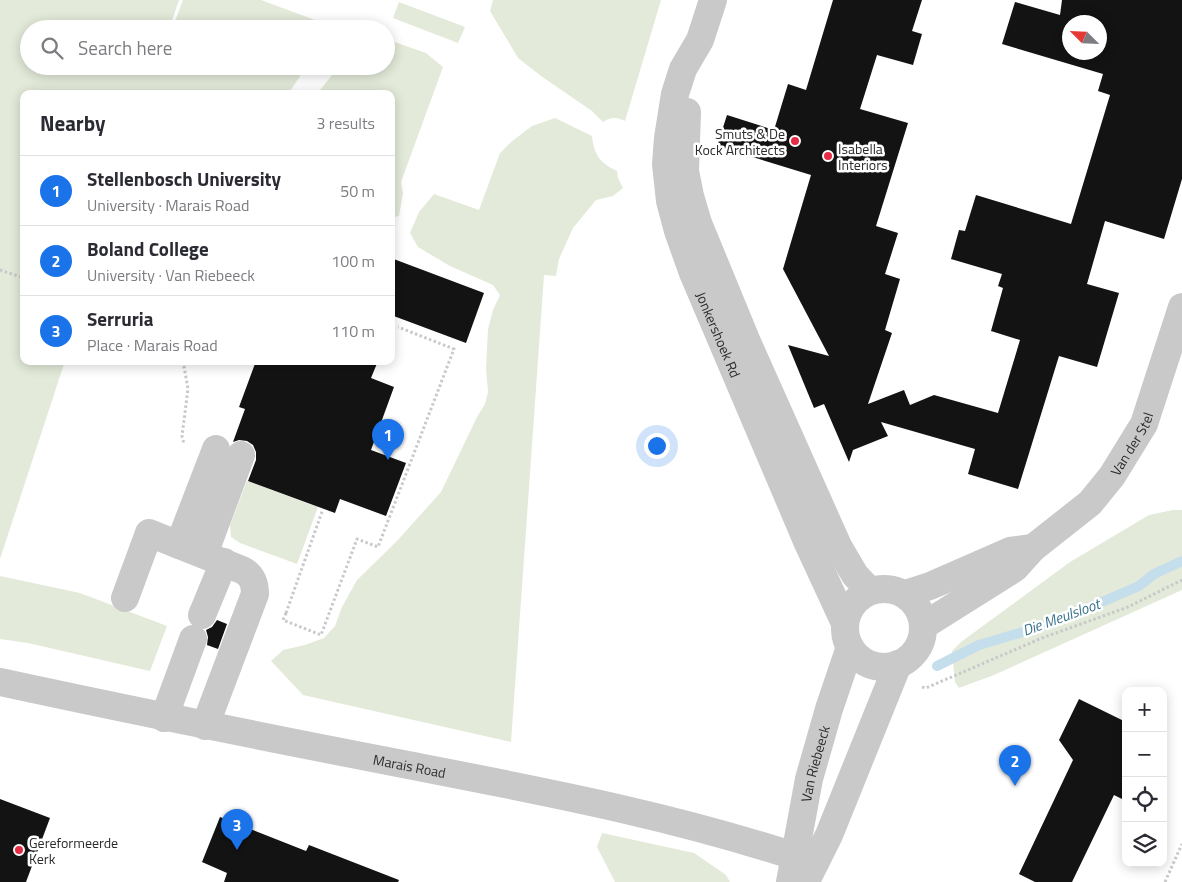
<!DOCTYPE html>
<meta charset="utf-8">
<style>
:root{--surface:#fff;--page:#f7f7f7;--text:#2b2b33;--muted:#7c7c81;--line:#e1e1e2;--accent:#1a73e8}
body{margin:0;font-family:"Titillium Web",sans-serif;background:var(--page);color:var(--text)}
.controls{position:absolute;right:15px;bottom:15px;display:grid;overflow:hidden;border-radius:10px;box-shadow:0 2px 12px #0003}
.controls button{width:45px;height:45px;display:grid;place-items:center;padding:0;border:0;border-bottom:1px solid var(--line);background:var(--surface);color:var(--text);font:25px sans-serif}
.compass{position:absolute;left:1062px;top:15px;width:45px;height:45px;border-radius:50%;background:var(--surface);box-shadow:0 2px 12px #0003;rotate:294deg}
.you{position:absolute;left:656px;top:445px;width:18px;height:18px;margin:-12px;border:4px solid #fff;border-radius:50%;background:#1a73e8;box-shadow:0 0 0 8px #1a73e833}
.badge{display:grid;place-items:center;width:32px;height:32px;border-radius:50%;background:var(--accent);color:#fff;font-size:16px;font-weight:700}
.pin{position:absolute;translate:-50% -41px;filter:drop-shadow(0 1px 2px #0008)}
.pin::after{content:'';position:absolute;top:26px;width:18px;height:15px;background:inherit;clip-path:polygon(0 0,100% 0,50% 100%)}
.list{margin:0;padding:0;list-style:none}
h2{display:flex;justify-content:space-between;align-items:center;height:65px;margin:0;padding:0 20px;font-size:21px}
h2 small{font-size:16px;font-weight:400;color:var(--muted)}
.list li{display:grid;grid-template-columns:32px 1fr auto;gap:15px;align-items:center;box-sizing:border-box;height:70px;padding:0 20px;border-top:1px solid var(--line)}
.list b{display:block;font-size:19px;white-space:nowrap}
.list p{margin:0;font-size:16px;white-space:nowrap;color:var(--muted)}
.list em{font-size:16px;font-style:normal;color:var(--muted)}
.icon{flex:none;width:28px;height:28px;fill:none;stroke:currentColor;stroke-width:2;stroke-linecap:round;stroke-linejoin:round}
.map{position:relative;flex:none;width:1182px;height:882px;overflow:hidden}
.search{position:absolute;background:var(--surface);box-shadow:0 2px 12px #0003;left:20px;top:20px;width:375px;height:55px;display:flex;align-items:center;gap:12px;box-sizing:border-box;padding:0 18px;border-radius:28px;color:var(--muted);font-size:19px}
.panel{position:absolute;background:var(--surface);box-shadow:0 2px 12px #0003;left:20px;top:90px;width:375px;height:275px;border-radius:10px}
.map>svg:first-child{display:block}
.green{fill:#e3ead9}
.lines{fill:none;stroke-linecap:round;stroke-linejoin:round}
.stream{stroke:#c4deeb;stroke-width:10}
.building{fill:#131313;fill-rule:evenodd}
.path{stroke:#c9c9c9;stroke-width:3;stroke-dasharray:2.5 2.5;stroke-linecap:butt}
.minor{stroke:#c9c9c9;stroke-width:28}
.poi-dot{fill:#e62b45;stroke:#fff;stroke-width:2}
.labels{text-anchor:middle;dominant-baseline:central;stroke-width:5;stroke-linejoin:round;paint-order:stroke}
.poi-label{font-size:14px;fill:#2c2c2c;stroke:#fff;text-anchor:start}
.street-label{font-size:14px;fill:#2c2c2c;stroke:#fff}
.water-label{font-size:15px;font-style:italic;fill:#3a738e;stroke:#fff}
</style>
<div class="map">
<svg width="1182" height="882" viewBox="0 0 1182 882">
<rect width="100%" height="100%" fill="#fff"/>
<path class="green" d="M0,0H179L169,29H29V66H307L288,94H154L150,92L149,94H24V361H65L0,559Z
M183,0H261L339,29H172Z
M493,0H661L625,121C616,117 611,117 603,122L592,111L541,76L518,58L490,11Z
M399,2L465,27L458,43L393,18Z
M386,39L426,53L443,67L401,182L403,193L399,216L391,218V94H317L339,66H386Z
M555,118L592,136C594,155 600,163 617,171L618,178L623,188L613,196L596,200L573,228L559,259L556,276L544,275L511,742L303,695L271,661L283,650L305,645L324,638L335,626L342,607L357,580L397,541L441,492L477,417L485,404L488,392L486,369L488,329L493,310L500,295L493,285L450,266L418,247L410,233L419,212L434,194L479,210L500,153L511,142L532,126Z
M247,481L318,507L297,564L240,543L231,537L230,525Z
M1173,510H1182V590L994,675L959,688L955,682L952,651L961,642L1070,562L1149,515Z
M0,576L80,593L167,626L150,671L28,643L0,639Z
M602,833L694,853L726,875L730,882H615L597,847Z"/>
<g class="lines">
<path class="stream" d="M937,666L979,645L1053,623L1139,586L1154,574L1182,561"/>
</g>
<path class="building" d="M833,0H922L912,31L922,34L913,65L877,55L860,109L908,123L876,226L898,233L885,274L900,279L885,330L892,333L868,404L904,390L910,405L934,395L998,413L1020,340L991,331L1003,288L998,286L1002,274L951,259L959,230L965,231L976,195L1071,224L1110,95L1098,91L1103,74L1002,44L1015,2L1060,15L1062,0H1182V179L1164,239L1105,221L1087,284L1119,293L1097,367L1059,356L1018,489L968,474L975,449L881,422L888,436L853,450L849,462L824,404L814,408L788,345L829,356L783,269L811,175L717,146L727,115L774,130L788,84L806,90ZM1070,22H1100V52H1070Z
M391,258L484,293L466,343L391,315Z
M256,361H378L371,378L394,387L371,450L406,463L386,516L340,499L335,513L248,481L256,460V452L253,445L247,441L239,440L233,442L245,409L239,407Z
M217,620L227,624L218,649L207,645L208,637L206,630L212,627Z
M1079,699L1126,722V801L1114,795L1072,882H1035L1019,874L1073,760L1059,740Z
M0,799L50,818L26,882H0Z
M220,817L306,851L309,845L399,880L398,882H224L227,873L202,862Z"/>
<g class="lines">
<path class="path" d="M0,270L24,278
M183,361L188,389L182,436L184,444
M286,613L283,620L321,635L357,539L378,547L454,349L398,327
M286,613L323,509
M922,687L926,688L1042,638L1128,607L1182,580
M1165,882L1182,844"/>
<g class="minor">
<path id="s1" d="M713,0L700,40L683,69L675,94L668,138L666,164L670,201L678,231L693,273L807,541L844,621"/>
<path d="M687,112L685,171L690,196L698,223L747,342L838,546L855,575L870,591"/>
<path d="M179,545L216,449"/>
<path d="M204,554L241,455"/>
<circle cx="884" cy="628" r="39"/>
<path d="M905,594L930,586L1010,551L1033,548"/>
<path d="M125,598L149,533L242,570C252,575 255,583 255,594L205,726"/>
<path d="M202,615L224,562"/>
<path id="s2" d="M923,626L1015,568L1033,548L1090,503L1112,476L1144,424L1182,307"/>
<path id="s3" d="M0,682C134,711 269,738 403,764C542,791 681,817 815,863"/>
<path d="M164,718L193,639"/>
<path d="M807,879L829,835L898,664"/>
<path id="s4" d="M790,882L809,779L829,709L850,647"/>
</g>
</g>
<g class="poi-dot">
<circle cx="795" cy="141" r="5"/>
<circle cx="828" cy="156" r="5"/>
<circle cx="19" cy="850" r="5"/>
</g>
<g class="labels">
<g class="poi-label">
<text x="785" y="133" text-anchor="end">Smuts &amp; De<tspan x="785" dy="16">Kock Architects</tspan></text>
<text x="838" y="148">Isabella<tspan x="838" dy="16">Interiors</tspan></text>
<text x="29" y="842">Gereformeerde<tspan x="29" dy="16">Kerk</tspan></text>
</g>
<g class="street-label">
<text stroke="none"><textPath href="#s1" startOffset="352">Jonkershoek Rd</textPath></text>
<text stroke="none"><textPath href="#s2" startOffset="281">Van der Stel</textPath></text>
<text stroke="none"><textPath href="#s4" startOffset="121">Van Riebeeck</textPath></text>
<text stroke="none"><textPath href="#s3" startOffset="418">Marais Road</textPath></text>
</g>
<g class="water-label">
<text transform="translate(1061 617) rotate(-20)">Die Meulsloot</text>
</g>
</g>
</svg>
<div class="controls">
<button>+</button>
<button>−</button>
<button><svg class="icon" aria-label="locate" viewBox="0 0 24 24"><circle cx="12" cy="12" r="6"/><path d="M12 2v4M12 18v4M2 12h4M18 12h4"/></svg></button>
<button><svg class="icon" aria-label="layers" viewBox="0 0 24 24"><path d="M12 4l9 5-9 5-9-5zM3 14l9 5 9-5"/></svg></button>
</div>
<svg class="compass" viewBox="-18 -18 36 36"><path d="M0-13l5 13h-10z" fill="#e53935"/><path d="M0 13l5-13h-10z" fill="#7c7c81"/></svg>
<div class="you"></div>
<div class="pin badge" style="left:388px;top:460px">1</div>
<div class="pin badge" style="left:1015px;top:786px">2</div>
<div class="pin badge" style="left:237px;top:850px">3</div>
<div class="search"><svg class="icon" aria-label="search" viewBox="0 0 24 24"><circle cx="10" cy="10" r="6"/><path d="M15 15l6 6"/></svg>Search here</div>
<section class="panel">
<h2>Nearby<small>3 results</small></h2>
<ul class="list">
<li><span class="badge">1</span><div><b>Stellenbosch University</b><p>University · Marais Road</p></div><em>50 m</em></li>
<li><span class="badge">2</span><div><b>Boland College</b><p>University · Van Riebeeck</p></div><em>100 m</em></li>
<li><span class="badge">3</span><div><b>Serruria</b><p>Place · Marais Road</p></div><em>110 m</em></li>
</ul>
</section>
</div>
